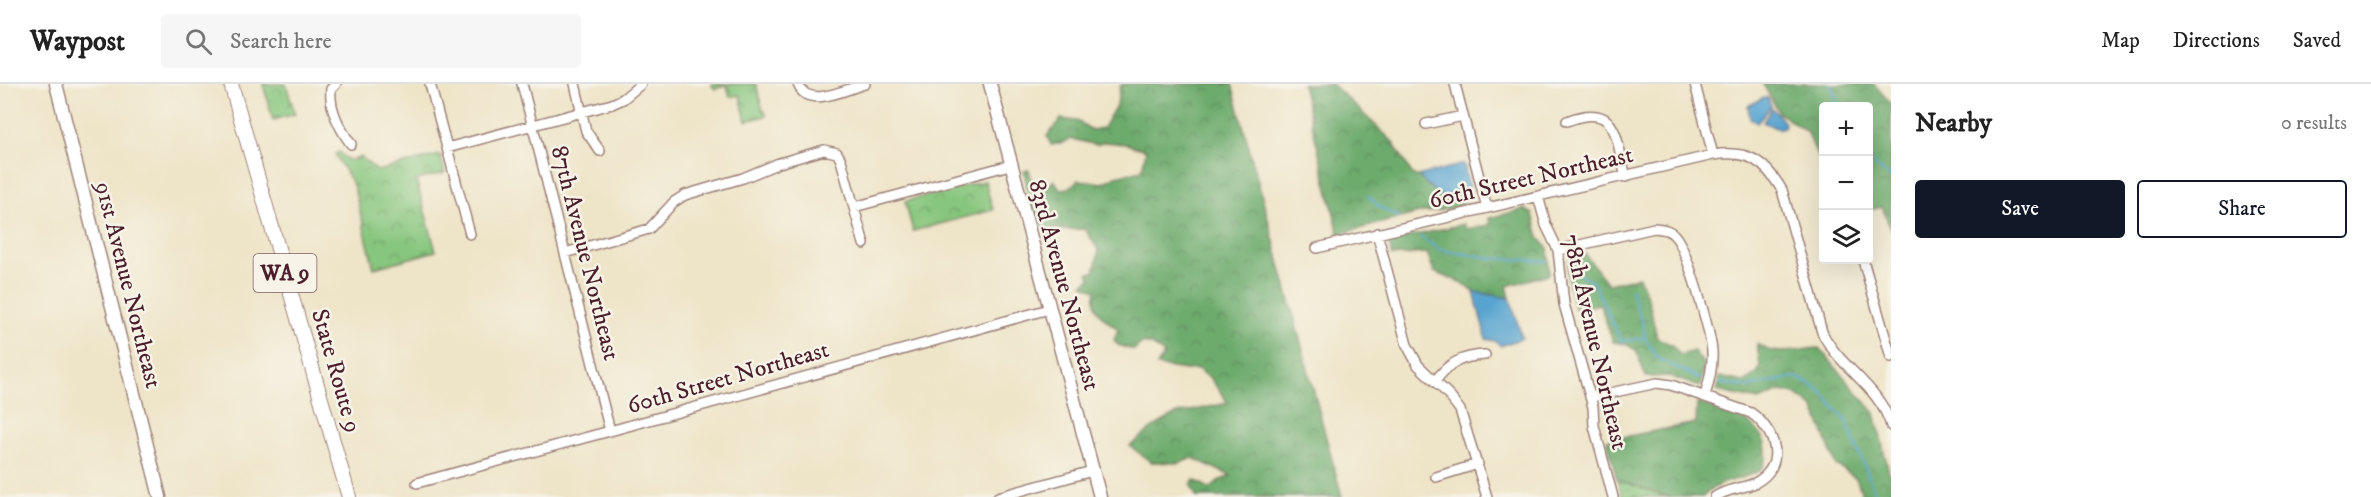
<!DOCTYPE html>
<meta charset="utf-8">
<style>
:root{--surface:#fff;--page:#f6f6f6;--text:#222;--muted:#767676;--line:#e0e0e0;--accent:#111827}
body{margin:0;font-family:"IM FELL DW Pica",serif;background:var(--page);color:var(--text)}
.controls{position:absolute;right:18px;top:18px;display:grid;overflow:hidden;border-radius:6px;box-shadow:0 6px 24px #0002}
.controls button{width:54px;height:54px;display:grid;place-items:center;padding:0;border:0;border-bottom:2px solid var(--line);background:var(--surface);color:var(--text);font:30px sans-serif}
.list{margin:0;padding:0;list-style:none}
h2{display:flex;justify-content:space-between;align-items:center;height:78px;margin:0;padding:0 24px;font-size:26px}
h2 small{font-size:20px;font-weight:400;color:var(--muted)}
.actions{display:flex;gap:12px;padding:18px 24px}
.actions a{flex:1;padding:14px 0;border:2px solid var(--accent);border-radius:6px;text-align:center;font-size:21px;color:var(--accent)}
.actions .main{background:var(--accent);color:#fff}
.icon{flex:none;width:33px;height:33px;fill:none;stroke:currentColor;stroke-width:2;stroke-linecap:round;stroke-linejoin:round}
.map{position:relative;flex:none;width:1891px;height:413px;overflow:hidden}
header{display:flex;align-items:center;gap:36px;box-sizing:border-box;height:84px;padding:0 30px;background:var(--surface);border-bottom:2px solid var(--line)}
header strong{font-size:28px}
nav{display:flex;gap:33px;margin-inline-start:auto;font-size:21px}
.search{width:420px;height:54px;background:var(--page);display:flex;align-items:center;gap:15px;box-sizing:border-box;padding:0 21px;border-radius:6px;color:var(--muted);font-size:22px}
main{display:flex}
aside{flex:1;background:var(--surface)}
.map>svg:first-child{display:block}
.grass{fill:url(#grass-dots);stroke:#687254;stroke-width:1.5}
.forest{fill:url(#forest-crowns);stroke:#5c654c;stroke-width:1.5}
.park{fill:url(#park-crowns);stroke:#687254;stroke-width:1.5}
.water{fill:#58a4d0;stroke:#51627e;stroke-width:1.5}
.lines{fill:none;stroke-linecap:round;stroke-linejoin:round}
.stream{stroke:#58a4d0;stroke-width:2}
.street-casing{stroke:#9c8279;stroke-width:12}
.secondary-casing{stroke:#9c8279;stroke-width:15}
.primary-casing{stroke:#9c8279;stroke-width:16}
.street{stroke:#fff;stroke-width:9}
.secondary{stroke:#fff;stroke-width:12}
.primary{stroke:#fff;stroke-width:14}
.labels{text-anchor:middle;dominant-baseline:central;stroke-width:5;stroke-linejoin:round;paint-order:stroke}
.shield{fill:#f7f3e8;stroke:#7e5f64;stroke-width:1.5}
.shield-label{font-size:22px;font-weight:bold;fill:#4a1f2b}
.street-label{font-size:24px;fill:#4a1f2b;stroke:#f7f3e8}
</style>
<header>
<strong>Waypost</strong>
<div class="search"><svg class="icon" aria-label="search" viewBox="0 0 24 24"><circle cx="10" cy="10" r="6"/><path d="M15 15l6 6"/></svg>Search here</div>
<nav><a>Map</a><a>Directions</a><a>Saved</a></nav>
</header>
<main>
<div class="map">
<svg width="1891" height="413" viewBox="0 0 1891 413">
<defs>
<pattern id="grass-dots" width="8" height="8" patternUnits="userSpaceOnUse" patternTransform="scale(1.5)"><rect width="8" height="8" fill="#87c67e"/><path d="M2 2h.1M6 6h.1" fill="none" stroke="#70a067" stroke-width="1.8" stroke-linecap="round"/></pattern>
<pattern id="forest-crowns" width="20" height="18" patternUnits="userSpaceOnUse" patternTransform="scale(1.5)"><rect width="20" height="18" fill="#6dab6d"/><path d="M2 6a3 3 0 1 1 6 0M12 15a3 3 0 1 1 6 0" fill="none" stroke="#5c8b5a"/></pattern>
<pattern id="park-crowns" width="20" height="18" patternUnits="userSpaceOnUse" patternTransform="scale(1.5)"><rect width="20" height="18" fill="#87c67e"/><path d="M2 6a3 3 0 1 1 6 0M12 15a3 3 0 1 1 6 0" fill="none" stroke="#70a067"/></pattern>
</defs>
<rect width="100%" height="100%" fill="#f7f3e8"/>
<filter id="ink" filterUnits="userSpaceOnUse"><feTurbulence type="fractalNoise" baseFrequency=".0167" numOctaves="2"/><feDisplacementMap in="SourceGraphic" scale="12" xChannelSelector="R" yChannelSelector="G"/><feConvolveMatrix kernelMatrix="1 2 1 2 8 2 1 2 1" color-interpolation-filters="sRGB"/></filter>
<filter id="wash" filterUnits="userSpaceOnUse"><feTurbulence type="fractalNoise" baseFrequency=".008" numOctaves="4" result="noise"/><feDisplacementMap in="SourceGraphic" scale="24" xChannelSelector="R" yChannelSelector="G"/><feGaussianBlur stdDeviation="1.35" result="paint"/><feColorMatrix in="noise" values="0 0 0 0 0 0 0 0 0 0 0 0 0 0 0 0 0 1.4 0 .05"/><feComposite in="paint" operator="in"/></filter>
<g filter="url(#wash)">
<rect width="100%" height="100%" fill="#eee4c7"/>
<path class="grass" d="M1617,396L1665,410L1670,413H1623Z"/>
<path class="forest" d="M1124,0H1232L1342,413H1196L1191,401L1194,396L1211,405L1218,397L1231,392L1193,374L1179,379L1151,378L1130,362L1155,342L1176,330L1228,319L1211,295L1198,285L1186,286L1157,282L1164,270L1152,261L1142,259L1134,266L1118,261L1114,256L1118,245C1104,235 1090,226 1096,206L1083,201L1090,194L1088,189L1094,188L1099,167L1085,145L1054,146L1037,142L1028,110L1024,87L1029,86L1034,107H1044L1054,96L1060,105L1069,104L1078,96L1103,99L1116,92L1142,86L1146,66L1126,60L1104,58L1097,61L1072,55L1062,59L1051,61L1047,52L1061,35L1077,37L1092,46L1103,44L1117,20L1120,2Z
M1302,0H1332L1392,57L1414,93L1418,92L1441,113L1469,105L1470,110L1460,122L1439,127L1423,128L1339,150Z
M1763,0H1874L1891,20V146L1882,123L1869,126L1868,22H1824L1823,79L1816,70L1808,49L1779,29Z
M1524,125L1533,130L1539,154L1548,164L1549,190L1507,202L1510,214L1474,208L1460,198L1434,188L1427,169L1392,172L1389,159L1391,157L1464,140L1465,145L1490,141L1489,134Z
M1584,169L1608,200L1639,193L1648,214L1657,254L1672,261L1680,271L1694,267L1705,282L1700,303L1669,292L1646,293L1636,266L1626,260L1613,258L1600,220L1575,225C1572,215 1563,183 1571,174C1574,170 1579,170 1584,169Z
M1757,260C1775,274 1797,265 1819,264L1875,329L1891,397V413H1863L1856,394L1836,381L1814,324L1795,310L1780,307L1759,316L1716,307L1719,293L1744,298L1758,288L1760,282Z
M1697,319C1720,327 1765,335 1766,367C1766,374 1764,383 1758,388C1755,390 1748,391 1744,393C1728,398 1714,400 1703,413H1670L1617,396L1607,356L1696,339Z"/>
<path class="park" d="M263,0H286L295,30L273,36Z
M711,0H756L763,27H765L766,32L746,37L740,11L730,13L727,1L715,5Z
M339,68C345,76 353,78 361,73L377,87L440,71L445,89L416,96L436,167L374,184L354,103L335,70Z
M985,97L993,126L913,147L905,117Z"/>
<path class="water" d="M1764,13L1768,14L1771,22L1757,39L1750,34L1748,22Z
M1772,24L1785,39L1784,44H1776L1763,38Z
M1464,80L1469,105L1441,113L1418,92Z
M1474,208L1510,214L1522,254L1501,262L1495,257L1486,255Z"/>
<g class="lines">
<path class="stream" d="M1830,0L1839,22
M1868,75L1891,94
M1368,112L1381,124L1399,133
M1420,153L1441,166L1490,174L1546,177
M1572,186L1593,198L1621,257L1645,254L1657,274L1700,295
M1631,206L1642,238L1645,254
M1719,299L1748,303L1796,293L1820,306L1846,337L1877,413"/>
</g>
</g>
<g filter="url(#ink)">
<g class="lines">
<g class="street-casing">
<path id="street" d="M336,0L331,5C329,24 340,45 351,60
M430,0L470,150
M522,0L610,347
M575,0L586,47L600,67
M798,0C807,26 846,5 865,0
M1455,0L1487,124
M1695,0L1713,71
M1567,37C1619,17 1615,54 1626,93
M1426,40L1463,32
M447,64L612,20L623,15L641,0
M1538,112L1546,141L1558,166L1564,220L1593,323L1594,342L1613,413
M854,123L1010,81
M1377,149L1407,261L1418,281L1448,310L1460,326L1487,413
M1317,164L1713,71C1748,66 1764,76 1782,106L1822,248C1839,284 1880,302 1891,342
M1558,166L1654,144C1662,145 1669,145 1675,152C1687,165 1710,247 1712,267C1713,283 1709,297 1705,312
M565,169L649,145L674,118L685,111L743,94L779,79L824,66L837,69L841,76L864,160
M1863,176L1891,273
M1435,298C1447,279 1463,272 1485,271
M1591,313L1657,299L1671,301L1751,329C1775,346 1788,381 1755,399C1742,405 1727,404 1715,413
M1436,393L1478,380
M417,399L610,347L1049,225
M998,413L1092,387"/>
</g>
<g class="secondary-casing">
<path id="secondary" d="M56,0L160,413
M990,0L1100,413"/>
</g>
<g class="primary-casing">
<path id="primary" d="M231,0L349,413"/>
</g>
<use href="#street" class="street"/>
<use href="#secondary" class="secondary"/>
<use href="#primary" class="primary"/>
</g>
</g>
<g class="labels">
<rect class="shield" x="253.5" y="170" width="63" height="38" rx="4.5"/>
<g class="shield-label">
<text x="285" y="189">WA 9</text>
</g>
<g class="street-label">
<text transform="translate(1531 94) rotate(-13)">60th Street Northeast</text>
<text transform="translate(585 169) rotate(76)">87th Avenue Northeast</text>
<text transform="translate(128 201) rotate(76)">91st Avenue Northeast</text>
<text transform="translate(1064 201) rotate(75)">83rd Avenue Northeast</text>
<text transform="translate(1595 258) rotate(77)">78th Avenue Northeast</text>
<text transform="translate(336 287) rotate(74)">State Route 9</text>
<text transform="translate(728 294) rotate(-16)">60th Street Northeast</text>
</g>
</g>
</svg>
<div class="controls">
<button>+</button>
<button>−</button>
<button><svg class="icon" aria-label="layers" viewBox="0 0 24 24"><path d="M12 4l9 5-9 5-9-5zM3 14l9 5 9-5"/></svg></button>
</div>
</div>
<aside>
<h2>Nearby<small>0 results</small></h2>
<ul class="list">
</ul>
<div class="actions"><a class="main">Save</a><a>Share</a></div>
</aside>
</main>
